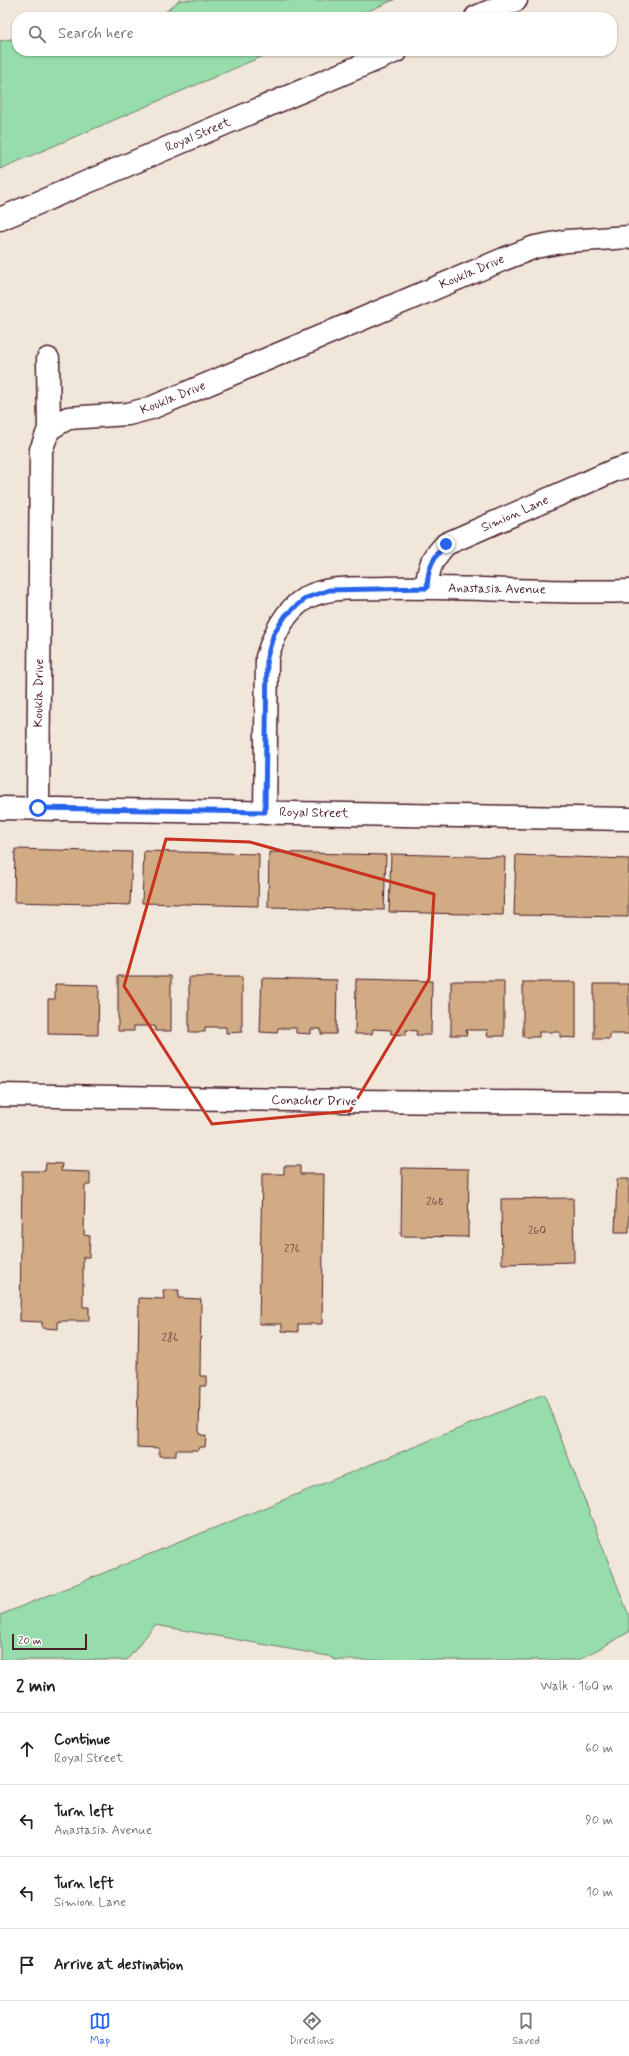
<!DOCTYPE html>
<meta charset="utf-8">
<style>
:root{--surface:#fff;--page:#f2f2f2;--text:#222;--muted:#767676;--line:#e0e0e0;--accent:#2563eb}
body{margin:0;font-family:Mynerve,sans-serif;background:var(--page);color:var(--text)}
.scale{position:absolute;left:12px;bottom:10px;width:75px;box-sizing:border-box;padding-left:4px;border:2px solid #4a1f2b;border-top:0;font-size:11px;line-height:14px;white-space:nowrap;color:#4a1f2b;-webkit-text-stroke:3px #fff;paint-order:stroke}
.stop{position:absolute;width:12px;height:12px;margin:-9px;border:3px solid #2563eb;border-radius:50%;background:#fff}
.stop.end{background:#2563eb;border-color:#fff;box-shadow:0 1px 4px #0008}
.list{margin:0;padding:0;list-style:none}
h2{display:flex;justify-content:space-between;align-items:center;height:52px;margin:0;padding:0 16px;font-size:17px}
h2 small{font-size:13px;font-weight:400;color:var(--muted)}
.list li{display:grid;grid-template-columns:26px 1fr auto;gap:12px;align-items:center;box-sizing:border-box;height:72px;padding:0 16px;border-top:1px solid var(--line)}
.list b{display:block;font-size:15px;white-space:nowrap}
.list p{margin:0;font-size:13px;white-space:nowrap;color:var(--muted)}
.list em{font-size:13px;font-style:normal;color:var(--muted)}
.icon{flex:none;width:22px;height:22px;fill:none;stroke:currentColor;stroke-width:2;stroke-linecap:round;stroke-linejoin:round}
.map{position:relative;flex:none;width:629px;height:1660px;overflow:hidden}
.search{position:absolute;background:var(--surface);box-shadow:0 1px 3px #0004;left:12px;right:12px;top:12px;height:44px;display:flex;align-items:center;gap:10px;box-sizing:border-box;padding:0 14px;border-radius:16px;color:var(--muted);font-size:15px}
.sheet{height:340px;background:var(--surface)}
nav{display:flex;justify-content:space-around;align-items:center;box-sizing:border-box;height:56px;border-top:1px solid var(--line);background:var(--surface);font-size:11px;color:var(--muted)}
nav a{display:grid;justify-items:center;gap:2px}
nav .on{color:var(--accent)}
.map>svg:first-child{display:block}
.green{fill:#96ddab;stroke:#707e6b}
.building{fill:#d1ab83;stroke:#4a1f2b}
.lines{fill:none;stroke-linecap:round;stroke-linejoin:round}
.minor-casing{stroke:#4a1f2b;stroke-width:25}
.minor{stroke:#fff;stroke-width:22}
.route{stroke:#2563eb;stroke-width:5}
.marked{fill:none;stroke:#c8321e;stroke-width:3;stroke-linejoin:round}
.labels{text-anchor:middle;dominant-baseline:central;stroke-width:4;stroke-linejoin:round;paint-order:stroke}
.number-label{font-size:11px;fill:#6c4241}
.street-label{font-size:13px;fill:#4a1f2b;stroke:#fff}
</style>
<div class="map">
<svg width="629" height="1660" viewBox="0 0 629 1660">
<rect width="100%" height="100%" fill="#f1e6da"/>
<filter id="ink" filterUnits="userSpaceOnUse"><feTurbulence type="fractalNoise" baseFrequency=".025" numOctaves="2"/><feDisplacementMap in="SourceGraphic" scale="8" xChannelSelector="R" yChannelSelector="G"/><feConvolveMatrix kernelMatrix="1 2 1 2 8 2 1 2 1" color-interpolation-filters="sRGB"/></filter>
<g filter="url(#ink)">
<path class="green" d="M180,0H394L354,17H159Z
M17,38V51H275L0,169V41Z
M544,1394L629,1616V1632L579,1660H336L328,1656L155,1625L127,1660H0V1615Z"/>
<path class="building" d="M15,849L132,852L130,905L14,902Z
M144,851L259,854L258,906L142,903Z
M269,852L386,855L384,910L268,907Z
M391,854L505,857L503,915L389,912Z
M516,855L629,859L628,917L514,915Z
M118,976H171V1031H155V1026H134V1031H118Z
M189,977H242V1032L226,1033V1027H205V1032H189Z
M262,978L337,980L336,1034H321V1029H311V1034L296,1033V1028H278L277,1033L260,1032Z
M356,979L432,981L431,1035H416L417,1031L406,1030V1035L391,1034V1030L373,1029L372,1034H355Z
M451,981H504V1036H487L488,1030H466L467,1035H451Z
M523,982H576V1038L560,1037V1032H539V1037H523Z
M55,984L99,985L98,1035L48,1034V999H55Z
M594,984H629V1034H610V1039H594Z
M46,1163L62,1164L61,1171L90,1172V1185H85L84,1235L90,1236L89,1257H83V1307H89V1321H58V1329L42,1328V1322L20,1321L22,1171H45Z
M284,1166H300V1174H324L322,1324H298V1332L282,1331V1324H259L262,1174H284Z
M402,1168L469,1169L468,1237L401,1236Z
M617,1179H629V1232H615Z
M573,1198L574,1262L502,1264L501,1199Z
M163,1290H179L178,1298L201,1299L200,1376H206V1386H200L199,1434L206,1436L205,1447H199L198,1450H176V1456H159V1448L137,1447L139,1298L164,1299Z"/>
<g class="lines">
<g class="minor-casing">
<path id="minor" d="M476,17L516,0
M0,219L396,51
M48,359L49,429
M427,587C428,567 432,559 446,544L615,470L629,466
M0,808L629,819
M38,808L41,450L49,429L68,418L128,414L151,408L504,259L535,247L567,241L629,237
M265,813L267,657C274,635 284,611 306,598C330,585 360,589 386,588C467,586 548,594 629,591
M0,1095L348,1101L629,1103"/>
</g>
<use href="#minor" class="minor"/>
</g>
</g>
<g class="lines" filter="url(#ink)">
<path class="route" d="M38,808L265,812L267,657L274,633L286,615L306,598L329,590L427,588C428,567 432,559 446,544"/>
</g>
<path class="marked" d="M166,839L250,842L434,894L429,979L350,1111L212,1124L124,986Z"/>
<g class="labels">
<g class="number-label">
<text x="435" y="1202">268</text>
<text x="537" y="1231">260</text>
<text x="292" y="1249">276</text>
<text x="170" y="1338">286</text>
</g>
<g class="street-label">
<text transform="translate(198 135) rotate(-23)">Royal Street</text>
<text transform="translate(472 272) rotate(-23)">Koukla Drive</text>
<text transform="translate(173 398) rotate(-22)">Koukla Drive</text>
<text transform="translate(515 514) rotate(-24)">Simion Lane</text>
<text transform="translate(497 589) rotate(1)">Anastasia Avenue</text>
<text transform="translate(39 693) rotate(-89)">Koukla Drive</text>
<text transform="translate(314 813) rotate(1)">Royal Street</text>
<text transform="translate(314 1101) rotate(1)">Conacher Drive</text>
</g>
</g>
</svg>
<div class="scale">20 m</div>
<div class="stop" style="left:38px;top:808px"></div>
<div class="stop end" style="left:446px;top:544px"></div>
<div class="search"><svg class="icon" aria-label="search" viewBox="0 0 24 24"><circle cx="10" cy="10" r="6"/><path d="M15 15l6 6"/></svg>Search here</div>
</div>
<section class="sheet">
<h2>2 min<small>Walk · 160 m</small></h2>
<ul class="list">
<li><svg class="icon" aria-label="ahead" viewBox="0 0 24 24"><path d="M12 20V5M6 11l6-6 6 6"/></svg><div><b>Continue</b><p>Royal Street</p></div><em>60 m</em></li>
<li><svg class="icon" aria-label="left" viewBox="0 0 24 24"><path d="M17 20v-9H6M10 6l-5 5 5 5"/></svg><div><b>Turn left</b><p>Anastasia Avenue</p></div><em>90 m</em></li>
<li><svg class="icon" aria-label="left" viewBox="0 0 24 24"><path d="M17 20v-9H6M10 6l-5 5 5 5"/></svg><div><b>Turn left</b><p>Simion Lane</p></div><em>10 m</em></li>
<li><svg class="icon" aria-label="arrive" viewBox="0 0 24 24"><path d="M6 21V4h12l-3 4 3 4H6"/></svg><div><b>Arrive at destination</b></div></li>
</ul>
</section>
<nav>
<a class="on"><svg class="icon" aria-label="map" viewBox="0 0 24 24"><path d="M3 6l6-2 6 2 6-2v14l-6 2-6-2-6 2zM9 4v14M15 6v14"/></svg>Map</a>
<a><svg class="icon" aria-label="directions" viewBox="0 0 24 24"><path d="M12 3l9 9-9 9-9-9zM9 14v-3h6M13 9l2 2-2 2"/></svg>Directions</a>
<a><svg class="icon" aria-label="saved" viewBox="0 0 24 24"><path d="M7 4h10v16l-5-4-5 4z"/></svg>Saved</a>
</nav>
